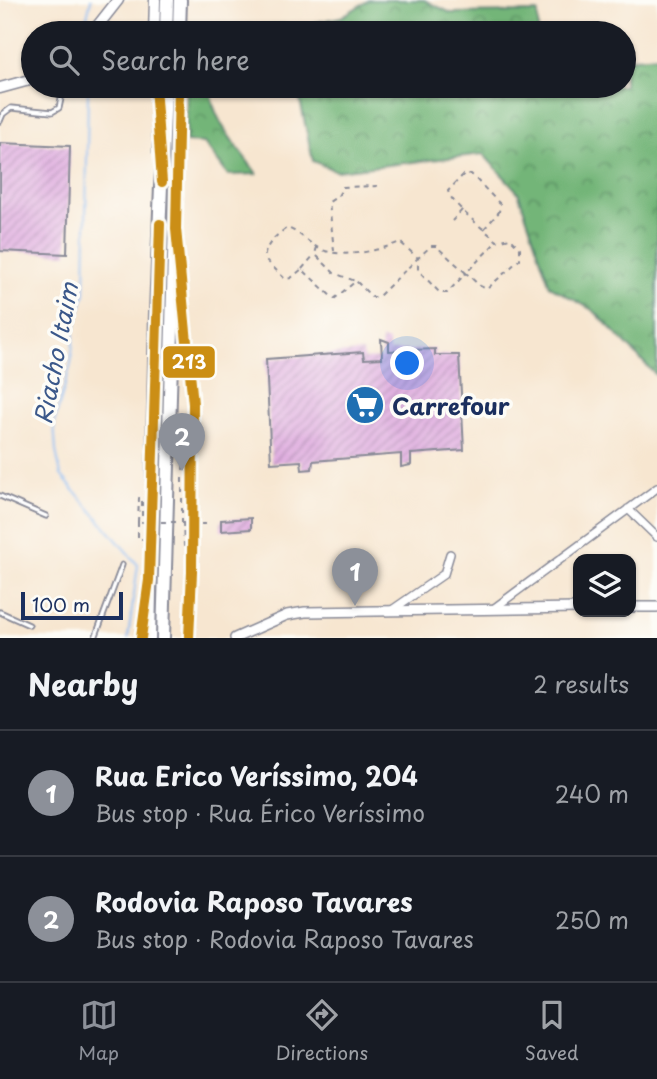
<!DOCTYPE html>
<meta charset="utf-8">
<style>
:root{--surface:#171b24;--page:#20242c;--text:#f1f3f6;--muted:#9ea1a6;--line:#363941;--accent:#8c9099}
body{margin:0;font-family:"Playpen Sans",sans-serif;background:var(--page);color:var(--text)}
.controls{position:absolute;right:21px;bottom:21px;display:grid;overflow:hidden;border-radius:14px;box-shadow:0 2px 5px #0004}
.controls button{width:63px;height:63px;display:grid;place-items:center;padding:0;border:0;border-bottom:2px solid var(--line);background:var(--surface);color:var(--text);font:35px sans-serif}
.scale{position:absolute;left:21px;bottom:18px;width:102px;box-sizing:border-box;padding-left:7px;border:4px solid #1b2f5e;border-top:0;font-size:19px;line-height:24px;white-space:nowrap;color:#1b2f5e;-webkit-text-stroke:5px #fdfcf7;paint-order:stroke}
.you{position:absolute;left:408px;top:364px;width:24px;height:24px;margin:-18px;border:5px solid #fff;border-radius:50%;background:#1a73e8;box-shadow:0 0 0 10px #1a73e833}
.badge{display:grid;place-items:center;width:46px;height:46px;border-radius:50%;background:var(--accent);color:#fff;font-size:23px;font-weight:700}
.pin{position:absolute;translate:-50% -58px;filter:drop-shadow(0 2px 4px #0008)}
.pin::after{content:'';position:absolute;top:37px;width:24px;height:21px;background:inherit;clip-path:polygon(0 0,100% 0,50% 100%)}
.list{margin:0;padding:0;list-style:none}
h2{display:flex;justify-content:space-between;align-items:center;height:91px;margin:0;padding:0 28px;font-size:30px}
h2 small{font-size:23px;font-weight:400;color:var(--muted)}
.list li{display:grid;grid-template-columns:46px 1fr auto;gap:21px;align-items:center;box-sizing:border-box;height:126px;padding:0 28px;border-top:2px solid var(--line)}
.list b{display:block;font-size:26px;white-space:nowrap}
.list p{margin:0;font-size:23px;white-space:nowrap;color:var(--muted)}
.list em{font-size:23px;font-style:normal;color:var(--muted)}
.icon{flex:none;width:38px;height:38px;fill:none;stroke:currentColor;stroke-width:2;stroke-linecap:round;stroke-linejoin:round}
.map{position:relative;flex:none;width:657px;height:638px;overflow:hidden}
.search{position:absolute;background:var(--surface);box-shadow:0 2px 5px #0004;left:21px;right:21px;top:21px;height:77px;display:flex;align-items:center;gap:18px;box-sizing:border-box;padding:0 24px;border-radius:38px;color:var(--muted);font-size:26px}
.sheet{height:343px;background:var(--surface)}
nav{display:flex;justify-content:space-around;align-items:center;box-sizing:border-box;height:98px;border-top:2px solid var(--line);background:var(--surface);font-size:19px;color:var(--muted)}
nav a{display:grid;justify-items:center;gap:4px}
nav .on{color:var(--accent)}
.map>svg:first-child{display:block}
.forest{fill:url(#forest-crowns);stroke:#47726b;stroke-width:2}
.lines{fill:none;stroke-linecap:round;stroke-linejoin:round}
.stream{stroke:#85b8f2;stroke-width:2}
.building{fill:url(#building-hatch)}
.service-casing{stroke:#898a97;stroke-width:7}
.minor-casing{stroke:#898a97;stroke-width:10}
.tertiary-casing{stroke:#898a97;stroke-width:12}
.secondary-casing{stroke:#898a97;stroke-width:13}
.motorway-casing{stroke:#898a97;stroke-width:16}
.path{stroke:#898a97;stroke-width:2;stroke-dasharray:5 5;stroke-linecap:butt}
.service{stroke:#fff;stroke-width:3.5}
.minor{stroke:#fff;stroke-width:7}
.tertiary{stroke:#fff;stroke-width:9}
.secondary{stroke:#fff;stroke-width:10}
.motorway{stroke:#fff;stroke-width:12}
.path-bridge{stroke:#898a97;stroke-width:2;stroke-dasharray:5 5;stroke-linecap:butt}
.bus-1-casing{stroke:#fdfcf7;stroke-width:16}
.bus-1{stroke:#cb8e13;stroke-width:10}
.labels{text-anchor:middle;dominant-baseline:central;stroke-width:7;stroke-linejoin:round;paint-order:stroke}
.poi-label{font-size:23px;font-weight:bold;fill:#1b2f5e;stroke:#fdfcf7;text-anchor:start}
.water-label{font-size:24px;font-style:italic;fill:#3b588a;stroke:#fdfcf7}
.line-badge{stroke:#fdfcf7;stroke-width:2.5}
.badge-label{font-size:19px;text-anchor:middle;font-weight:bold;fill:#fff}
</style>
<div class="map">
<svg width="657" height="638" viewBox="0 0 657 638">
<defs>
<pattern id="forest-crowns" width="20" height="18" patternUnits="userSpaceOnUse" patternTransform="scale(1.75)"><rect width="20" height="18" fill="#73b578"/><path d="M2 6a3 3 0 1 1 6 0M12 15a3 3 0 1 1 6 0" fill="none" stroke="#5e9466"/></pattern>
<pattern id="building-hatch" width="6" height="6" patternUnits="userSpaceOnUse" patternTransform="scale(1.75)"><rect width="6" height="6" fill="#dea9de"/><path d="M-1 1l2-2M0 6l6-6M5 7l2-2" fill="none" stroke="#b38ab7"/></pattern>
</defs>
<rect width="100%" height="100%" fill="#fdfcf7"/>
<filter id="ink" filterUnits="userSpaceOnUse"><feTurbulence type="fractalNoise" baseFrequency=".0143" numOctaves="2"/><feDisplacementMap in="SourceGraphic" scale="14" xChannelSelector="R" yChannelSelector="G"/><feConvolveMatrix kernelMatrix="1 2 1 2 8 2 1 2 1" color-interpolation-filters="sRGB"/></filter>
<filter id="wash" filterUnits="userSpaceOnUse"><feTurbulence type="fractalNoise" baseFrequency=".00686" numOctaves="4" result="noise"/><feDisplacementMap in="SourceGraphic" scale="28" xChannelSelector="R" yChannelSelector="G"/><feGaussianBlur stdDeviation="1.57" result="paint"/><feColorMatrix in="noise" values="0 0 0 0 0 0 0 0 0 0 0 0 0 0 0 0 0 1.4 0 .05"/><feComposite in="paint" operator="in"/></filter>
<g filter="url(#wash)">
<rect width="100%" height="100%" fill="#f7e6d0"/>
<path class="forest" d="M369,0H424L451,13L538,12V33H188L189,27L309,24L341,17Z
M657,56V376L594,311L550,286L518,192L483,154L336,171L313,161L297,86H624V59Z
M187,86H210C211,120 238,147 257,174L228,175L204,143L186,142Z"/>
<g class="lines">
<path class="stream" d="M84,29L91,0
M88,86L85,293L74,331L71,364L54,423L56,451L61,475L138,565L128,638"/>
</g>
<g id="blocks">
<path class="building" d="M0,143L70,146L67,254L0,251Z
M381,339L389,342V351L435,349V355H459L464,450L411,454V465L401,467V454L313,461L312,469L302,470L301,461L271,463L266,359L363,352L364,359L382,358Z
M251,518V529L221,531V520Z"/>
</g>
</g>
<g filter="url(#ink)">
<use href="#blocks" fill-opacity="0" stroke="#898a97" stroke-width="2"/>
<g class="lines">
<g class="service-casing">
<path id="service" d="M0,121L3,114L11,108L52,112L59,108L62,94L61,86
M0,496L46,516
M0,612L29,625
M95,638L122,565"/>
</g>
<g class="minor-casing">
<path id="minor" d="M628,509L657,537
M493,609L657,488
M392,610L444,574L450,554"/>
</g>
<g class="tertiary-casing">
<path id="tertiary" d="M631,607H657
M235,638L287,615L305,612L578,608"/>
</g>
<g class="secondary-casing">
<path id="secondary" d="M92,33L118,0
M154,33L155,0
M155,86L158,152
M0,88L33,79
M179,265L193,404L192,572L189,638"/>
</g>
<g class="motorway-casing">
<path id="motorway" d="M166,33L167,0
M179,33L180,0
M149,638L156,310L165,86
M163,638L179,86"/>
</g>
<path class="path" d="M452,221L463,209
M484,229L499,212L500,204L471,174H464L448,191C452,205 485,230 497,241L510,238L520,248V259L487,289L480,286L466,273L447,293H440L418,270V258L378,297H372L356,281L334,299L302,269L291,278L285,279L265,259C263,247 277,234 287,228C300,232 308,243 320,249C343,259 378,251 400,242L418,258L431,246H436L466,273L497,241
M317,247L315,254L334,273L355,281
M334,251L329,202L338,196L343,187L379,186
M302,269L314,255
M183,470L184,463
M138,522V539H142
M201,524H209"/>
<use href="#service" class="service"/>
<use href="#minor" class="minor"/>
<use href="#tertiary" class="tertiary"/>
<use href="#secondary" class="secondary"/>
<use href="#motorway" class="motorway"/>
<path class="path-bridge" d="M138,522L139,498H142V522H182V478
M183,522L184,546L196,547L197,523"/>
<g class="bus-1-casing">
<path id="bus-1" d="M155,86L162,182
M179,86L176,229L193,404L192,572L189,638
M141,638L149,580L160,224"/>
</g>
<use href="#bus-1" class="bus-1"/>
</g>
</g>
<defs>
<g id="supermarket-disc" transform="scale(2.0125)"><circle r="9.5" fill="#1f6fb2" stroke="#fdfcf7"/><path d="M-6-5.5h2.5l.6 2H6L4.5 2H-2.5L-4.4-4H-6ZM-1.5 3.2a1.3 1.3 0 1 0 .1 0ZM3 3.2a1.3 1.3 0 1 0 .1 0Z" fill="#fff"/></g>
</defs>
<g fill-rule="evenodd">
<use href="#supermarket-disc" x="365" y="405"/>
</g>
<g class="labels">
<g class="poi-label">
<text x="392" y="405">Carrefour</text>
</g>
<g class="water-label">
<text transform="translate(55 353) rotate(-79)">Riacho Itaim</text>
</g>
</g>
<rect class="line-badge" x="162" y="345" width="54" height="34" rx="7" fill="#cb8e13"/>
<g class="badge-label">
<text x="189" y="369">213</text>
</g>
</svg>
<div class="controls">
<button><svg class="icon" aria-label="layers" viewBox="0 0 24 24"><path d="M12 4l9 5-9 5-9-5zM3 14l9 5 9-5"/></svg></button>
</div>
<div class="scale">100 m</div>
<div class="you"></div>
<div class="pin badge" style="left:355px;top:606px">1</div>
<div class="pin badge" style="left:182px;top:471px">2</div>
<div class="search"><svg class="icon" aria-label="search" viewBox="0 0 24 24"><circle cx="10" cy="10" r="6"/><path d="M15 15l6 6"/></svg>Search here</div>
</div>
<section class="sheet">
<h2>Nearby<small>2 results</small></h2>
<ul class="list">
<li><span class="badge">1</span><div><b>Rua Erico Veríssimo, 204</b><p>Bus stop · Rua Érico Veríssimo</p></div><em>240 m</em></li>
<li><span class="badge">2</span><div><b>Rodovia Raposo Tavares</b><p>Bus stop · Rodovia Raposo Tavares</p></div><em>250 m</em></li>
</ul>
</section>
<nav>
<a class="on"><svg class="icon" aria-label="map" viewBox="0 0 24 24"><path d="M3 6l6-2 6 2 6-2v14l-6 2-6-2-6 2zM9 4v14M15 6v14"/></svg>Map</a>
<a><svg class="icon" aria-label="directions" viewBox="0 0 24 24"><path d="M12 3l9 9-9 9-9-9zM9 14v-3h6M13 9l2 2-2 2"/></svg>Directions</a>
<a><svg class="icon" aria-label="saved" viewBox="0 0 24 24"><path d="M7 4h10v16l-5-4-5 4z"/></svg>Saved</a>
</nav>
